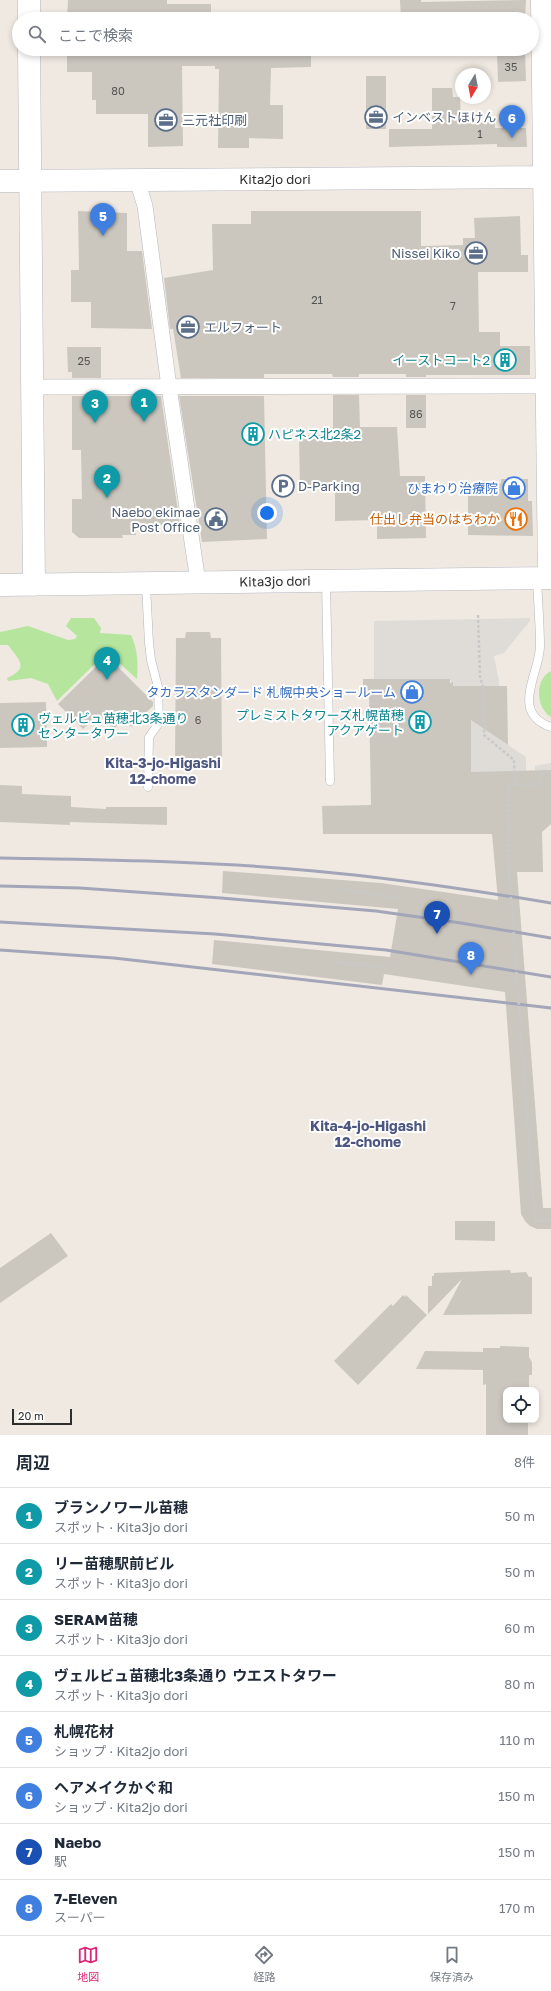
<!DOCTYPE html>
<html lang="ja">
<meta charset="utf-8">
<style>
:root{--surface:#fff;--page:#f2f2f3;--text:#1f2937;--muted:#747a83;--line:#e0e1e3;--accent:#db2777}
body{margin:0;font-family:"Golos Text","Noto Sans JP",sans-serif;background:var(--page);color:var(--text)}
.controls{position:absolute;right:12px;bottom:12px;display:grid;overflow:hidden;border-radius:8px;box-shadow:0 2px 6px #0003}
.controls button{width:36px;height:36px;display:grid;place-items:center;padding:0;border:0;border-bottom:1px solid var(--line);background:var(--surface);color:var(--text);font:20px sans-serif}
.compass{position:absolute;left:455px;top:68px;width:36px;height:36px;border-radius:50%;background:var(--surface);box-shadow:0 2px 6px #0003;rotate:190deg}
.scale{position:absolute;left:12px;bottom:10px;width:60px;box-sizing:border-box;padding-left:4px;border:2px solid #2e2e2e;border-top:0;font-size:11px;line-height:14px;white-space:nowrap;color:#2e2e2e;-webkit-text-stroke:3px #fff;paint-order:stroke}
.you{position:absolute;left:267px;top:513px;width:14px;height:14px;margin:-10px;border:3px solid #fff;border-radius:50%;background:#1a73e8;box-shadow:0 0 0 6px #1a73e833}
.badge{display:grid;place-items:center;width:26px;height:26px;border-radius:50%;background:var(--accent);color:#fff;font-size:13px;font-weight:700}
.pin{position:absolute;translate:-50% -33px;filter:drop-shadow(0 1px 2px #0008)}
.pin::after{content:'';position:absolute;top:21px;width:14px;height:12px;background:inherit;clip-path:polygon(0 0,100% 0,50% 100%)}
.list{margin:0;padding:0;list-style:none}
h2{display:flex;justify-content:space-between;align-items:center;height:52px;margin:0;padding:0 16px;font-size:17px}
h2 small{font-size:13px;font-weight:400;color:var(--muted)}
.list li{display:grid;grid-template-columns:26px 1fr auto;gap:12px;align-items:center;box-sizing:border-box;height:56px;padding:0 16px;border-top:1px solid var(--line)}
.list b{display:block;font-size:15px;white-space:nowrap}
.list p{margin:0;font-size:13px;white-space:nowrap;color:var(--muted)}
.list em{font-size:13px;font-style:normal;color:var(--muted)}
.icon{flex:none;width:22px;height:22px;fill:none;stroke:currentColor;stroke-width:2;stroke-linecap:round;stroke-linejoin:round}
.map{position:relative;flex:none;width:551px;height:1435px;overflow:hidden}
.search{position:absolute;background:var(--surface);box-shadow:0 2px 6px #0003;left:12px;right:12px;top:12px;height:44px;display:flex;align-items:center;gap:10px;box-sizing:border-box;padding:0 14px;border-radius:22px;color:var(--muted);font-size:15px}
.sheet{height:500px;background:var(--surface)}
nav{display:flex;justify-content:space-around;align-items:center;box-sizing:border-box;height:56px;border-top:1px solid var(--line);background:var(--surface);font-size:11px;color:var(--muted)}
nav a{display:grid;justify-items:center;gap:2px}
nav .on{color:var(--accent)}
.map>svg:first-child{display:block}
.green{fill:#b6e59e}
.plaza{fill:#dfdcd8}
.building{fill:#cbc7bf}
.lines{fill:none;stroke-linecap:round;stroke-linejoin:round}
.lane-casing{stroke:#b4b7c1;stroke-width:9}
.street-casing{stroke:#b4b7c1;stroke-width:16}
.secondary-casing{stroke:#b4b7c1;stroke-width:23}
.path{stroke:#c9c9c9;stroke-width:2.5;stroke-dasharray:3 2;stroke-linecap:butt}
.lane{stroke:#fff;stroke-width:8}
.street{stroke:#fff;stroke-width:15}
.secondary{stroke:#fff;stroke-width:22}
.rail{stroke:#a3a6b8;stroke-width:3}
.path-bridge{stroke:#c9c9c9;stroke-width:2.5;stroke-dasharray:3 2;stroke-linecap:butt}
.labels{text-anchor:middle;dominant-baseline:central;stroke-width:4;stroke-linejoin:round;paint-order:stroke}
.number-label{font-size:11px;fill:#555452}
.service-label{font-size:13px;fill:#4e5e75;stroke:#fff;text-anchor:start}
.street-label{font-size:13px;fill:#2e2e2e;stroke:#fff}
.culture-label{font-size:13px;fill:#0d838f;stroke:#fff;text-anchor:end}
.shop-label{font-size:13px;fill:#366cbe;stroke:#fff;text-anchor:end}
.food-label{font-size:13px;fill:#c56008;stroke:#fff;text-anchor:end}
.neighbourhood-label{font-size:14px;font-weight:bold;fill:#4d5680;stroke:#fff}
</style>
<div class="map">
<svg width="551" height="1435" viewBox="0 0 551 1435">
<rect width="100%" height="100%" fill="#efe9e1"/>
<path class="green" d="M71,618H94L101,628L100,633L131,635C138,650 138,663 137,679L107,652L57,701L48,684L31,678L8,681L7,678C30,668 19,660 8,645H0V632L28,626L68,640L75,639L77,636L66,626Z
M551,671V717C536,708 534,680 551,671Z"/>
<path class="plaza" d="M530,618V621L504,653L494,656L499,681V739L526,757V771L493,772L471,777L470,686H453L450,679H374V621Z
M551,763V773L535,770V766Z"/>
<path class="building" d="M68,0H167V4H211V19H67Z
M400,0H421V2L526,0L525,19H401Z
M92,49H311V67L271,68L270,105H283V139L249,138V148H218L219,69H215V66H182L183,146L148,147V114H96V100H92V72H67V50Z
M501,49H525L526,81L498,82L497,51H501Z
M366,76H386V129H366Z
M432,88H452L453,97H460L461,123L495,122V128H526L527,147H497V144L389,147V129H432Z
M78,211L127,213V251H142L152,329L91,328V302H71V270H79Z
M251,211H421V246L463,245V238H475L474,218L520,216L521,255H528V272H478L479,332H500V346H530V375H426V377H406V374H359V377H333L332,374H264V378H181L173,329H170L164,278L213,270L212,224H251Z
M67,347H101V378H72V372H68Z
M333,395H359L360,427H397L400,476H425L426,538L377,539V520L335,521V489H300L299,435H333Z
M406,395H426V428H406Z
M72,396H161L180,525L136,526V535H122L123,538H79L72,532V499H82L81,450H72Z
M179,396H264L267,539L202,542Z
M501,479H528V501H532L533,536L468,535V483H501Z
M186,632H210L211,638H221L222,760H175L176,638H185Z
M107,656L153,702V706L131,727L124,719L114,729L99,714L83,729L58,704Z
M363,679H450V683L453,682V686H507L508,745L471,720V772L551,770V824L542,832L543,872H517L543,1208H551V1229H537L530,1226L525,1221L521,1214L505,992L384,974L382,985L212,964L214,940L390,957L398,909L222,893L223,871L381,883L498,900L492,834H323L322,806L371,805L369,694H363Z
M46,702L47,747L0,748V703Z
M0,785L22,786V794L71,796V807L106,809V807H167V825L70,822V825L0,822Z
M455,1221H495V1241L455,1240Z
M51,1233L68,1256L0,1303V1268Z
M510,1270L511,1273L526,1272L529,1277H532V1314L443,1315L462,1279L428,1314V1286H432V1276H434V1273Z
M403,1295L405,1297L406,1295L427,1315L358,1385L334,1361L391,1304L393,1306Z
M500,1346L529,1347V1357L532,1362V1375H529V1390H506V1420H528V1435H486V1384L483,1385V1370L416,1369L425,1351L483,1352V1348H500Z"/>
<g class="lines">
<g class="lane-casing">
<path id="lane" d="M537,579C538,602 540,624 540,647C539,674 510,713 551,727
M326,582L330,781
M146,585L149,643L151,660L158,687L159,723L149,737L148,787"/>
</g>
<g class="street-casing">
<path id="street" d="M137,180L145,206L169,387L198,582
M32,387L546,386"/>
</g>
<g class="secondary-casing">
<path id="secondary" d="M29,0V19
M542,0L549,578
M29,49L34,585
M0,181L551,177
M0,585L551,578"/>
</g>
<path class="path" d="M478,615L480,676L484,691V735L514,760L515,785
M509,872V785L540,784L541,773L551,772
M340,889L399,898
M335,962L390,968"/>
<use href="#lane" class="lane"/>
<use href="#street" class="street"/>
<use href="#secondary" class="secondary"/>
<path class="rail" d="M0,858C105,860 210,861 314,871C394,878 472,890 551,903
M0,886L80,888L221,898L376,911L461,923L551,938
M0,922L215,934L386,950L551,977
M0,950L114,958L551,1008"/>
<path class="path-bridge" d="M509,872L535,1221H551"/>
</g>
<defs>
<g id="office-ring" transform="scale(1.15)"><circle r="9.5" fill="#fff" stroke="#5c6f8a" stroke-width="1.5"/><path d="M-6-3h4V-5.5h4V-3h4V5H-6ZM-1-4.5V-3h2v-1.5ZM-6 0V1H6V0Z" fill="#5c6f8a"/></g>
<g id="building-ring" transform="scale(1.15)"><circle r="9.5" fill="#fff" stroke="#0f9aa8" stroke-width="1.5"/><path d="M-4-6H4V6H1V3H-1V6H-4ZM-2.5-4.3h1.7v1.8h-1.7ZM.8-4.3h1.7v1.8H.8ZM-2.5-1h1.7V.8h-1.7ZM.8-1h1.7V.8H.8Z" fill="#0f9aa8"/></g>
<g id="parking-ring" transform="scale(1.15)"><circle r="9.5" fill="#fff" stroke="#5c6f8a" stroke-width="1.5"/><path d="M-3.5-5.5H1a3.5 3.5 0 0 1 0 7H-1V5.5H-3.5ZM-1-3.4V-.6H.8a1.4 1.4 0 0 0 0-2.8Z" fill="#5c6f8a"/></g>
<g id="shop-ring" transform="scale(1.15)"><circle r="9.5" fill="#fff" stroke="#3f7fe0" stroke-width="1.5"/><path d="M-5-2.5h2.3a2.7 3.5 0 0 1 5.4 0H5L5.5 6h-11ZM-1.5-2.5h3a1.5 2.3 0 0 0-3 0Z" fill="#3f7fe0"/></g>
<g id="civic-ring" transform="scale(1.15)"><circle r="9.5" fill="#fff" stroke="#5c6f8a" stroke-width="1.5"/><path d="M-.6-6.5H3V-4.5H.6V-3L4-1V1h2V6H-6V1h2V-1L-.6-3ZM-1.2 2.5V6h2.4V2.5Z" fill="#5c6f8a"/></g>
<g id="restaurant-ring" transform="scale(1.15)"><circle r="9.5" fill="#fff" stroke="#e8710a" stroke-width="1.5"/><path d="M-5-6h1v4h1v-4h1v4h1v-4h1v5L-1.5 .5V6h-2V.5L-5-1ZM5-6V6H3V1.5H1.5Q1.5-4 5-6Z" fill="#e8710a"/></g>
</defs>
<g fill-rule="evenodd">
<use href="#office-ring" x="376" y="117"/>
<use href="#office-ring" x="166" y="120"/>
<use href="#office-ring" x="476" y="253"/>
<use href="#office-ring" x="188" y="327"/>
<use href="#building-ring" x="505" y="360"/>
<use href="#building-ring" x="253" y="434"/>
<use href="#parking-ring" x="283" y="486"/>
<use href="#shop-ring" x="514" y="488"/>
<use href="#civic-ring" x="216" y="519"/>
<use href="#restaurant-ring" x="516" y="519"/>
<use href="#shop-ring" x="412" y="692"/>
<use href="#building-ring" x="420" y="722"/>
<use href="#building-ring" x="23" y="725"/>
</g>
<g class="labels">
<g class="number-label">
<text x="511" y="66">35</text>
<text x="118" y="90">80</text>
<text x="480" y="133">1</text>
<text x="317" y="299">21</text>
<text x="453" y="305">7</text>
<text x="84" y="360">25</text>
<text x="416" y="413">86</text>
<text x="198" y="719">6</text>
</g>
<g class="service-label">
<text x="392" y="117">インベストほけん</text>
<text x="182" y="120">三元社印刷</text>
<text x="460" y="253" text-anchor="end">Nissei Kiko</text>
<text x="204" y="327">エルフォート</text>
<text x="298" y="486">D-Parking</text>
<text x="200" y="512" text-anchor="end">Naebo ekimae<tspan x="200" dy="15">Post Office</tspan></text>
</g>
<g class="street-label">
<text x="275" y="179">Kita2jo dori</text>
<text transform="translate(275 581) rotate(-1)">Kita3jo dori</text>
</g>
<g class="culture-label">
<text x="490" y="360">イーストコート2</text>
<text x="268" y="434" text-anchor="start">ハピネス北2条2</text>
<text x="404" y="715">プレミストタワーズ札幌苗穂<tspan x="404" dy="15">アクアゲート</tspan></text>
<text x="38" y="718" text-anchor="start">ヴェルビュ苗穂北3条通り<tspan x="38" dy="15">センタータワー</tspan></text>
</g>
<g class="shop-label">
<text x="498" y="488">ひまわり治療院</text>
<text x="396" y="692">タカラスタンダード 札幌中央ショールーム</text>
</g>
<g class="food-label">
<text x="500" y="519">仕出し弁当のはちわか</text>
</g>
<g class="neighbourhood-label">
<text x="163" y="762">Kita-3-jo-Higashi<tspan x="163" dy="16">12-chome</tspan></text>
<text x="368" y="1125">Kita-4-jo-Higashi<tspan x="368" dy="16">12-chome</tspan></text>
</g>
</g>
</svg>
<div class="controls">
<button><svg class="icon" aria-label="locate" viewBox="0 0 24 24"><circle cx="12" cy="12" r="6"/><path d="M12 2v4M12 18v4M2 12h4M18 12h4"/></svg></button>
</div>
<svg class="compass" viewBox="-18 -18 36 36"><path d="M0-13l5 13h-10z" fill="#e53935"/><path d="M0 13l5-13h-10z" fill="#747a83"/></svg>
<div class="scale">20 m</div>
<div class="you"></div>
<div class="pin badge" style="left:144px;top:422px;background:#0f9aa8">1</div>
<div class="pin badge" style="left:107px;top:498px;background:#0f9aa8">2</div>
<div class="pin badge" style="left:95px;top:423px;background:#0f9aa8">3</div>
<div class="pin badge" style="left:107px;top:680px;background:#0f9aa8">4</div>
<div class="pin badge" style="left:103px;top:236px;background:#3f7fe0">5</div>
<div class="pin badge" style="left:512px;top:138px;background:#3f7fe0">6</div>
<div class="pin badge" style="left:437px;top:934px;background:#1a4fb4">7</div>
<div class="pin badge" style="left:471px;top:975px;background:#3f7fe0">8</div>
<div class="search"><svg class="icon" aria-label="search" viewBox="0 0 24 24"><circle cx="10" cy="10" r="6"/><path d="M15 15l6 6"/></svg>ここで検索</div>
</div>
<section class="sheet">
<h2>周辺<small>8件</small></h2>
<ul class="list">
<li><span class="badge" style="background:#0f9aa8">1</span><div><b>ブランノワール苗穂</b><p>スポット · Kita3jo dori</p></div><em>50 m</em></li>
<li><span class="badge" style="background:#0f9aa8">2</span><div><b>リー苗穂駅前ビル</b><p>スポット · Kita3jo dori</p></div><em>50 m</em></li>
<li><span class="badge" style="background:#0f9aa8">3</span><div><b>SERAM苗穂</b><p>スポット · Kita3jo dori</p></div><em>60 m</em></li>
<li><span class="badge" style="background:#0f9aa8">4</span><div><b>ヴェルビュ苗穂北3条通り ウエストタワー</b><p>スポット · Kita3jo dori</p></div><em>80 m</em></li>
<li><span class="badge" style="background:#3f7fe0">5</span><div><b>札幌花材</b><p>ショップ · Kita2jo dori</p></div><em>110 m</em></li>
<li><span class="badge" style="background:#3f7fe0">6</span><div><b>ヘアメイクかぐ和</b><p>ショップ · Kita2jo dori</p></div><em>150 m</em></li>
<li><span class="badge" style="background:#1a4fb4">7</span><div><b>Naebo</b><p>駅</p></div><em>150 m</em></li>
<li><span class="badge" style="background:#3f7fe0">8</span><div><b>7-Eleven</b><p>スーパー</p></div><em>170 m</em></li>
</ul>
</section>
<nav>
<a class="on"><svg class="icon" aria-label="map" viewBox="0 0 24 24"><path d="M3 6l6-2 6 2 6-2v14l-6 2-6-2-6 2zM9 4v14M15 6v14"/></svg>地図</a>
<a><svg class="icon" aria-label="directions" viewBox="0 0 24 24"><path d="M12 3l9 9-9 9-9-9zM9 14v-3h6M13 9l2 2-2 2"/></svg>経路</a>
<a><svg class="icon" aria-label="saved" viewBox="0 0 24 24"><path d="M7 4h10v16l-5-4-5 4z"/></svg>保存済み</a>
</nav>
